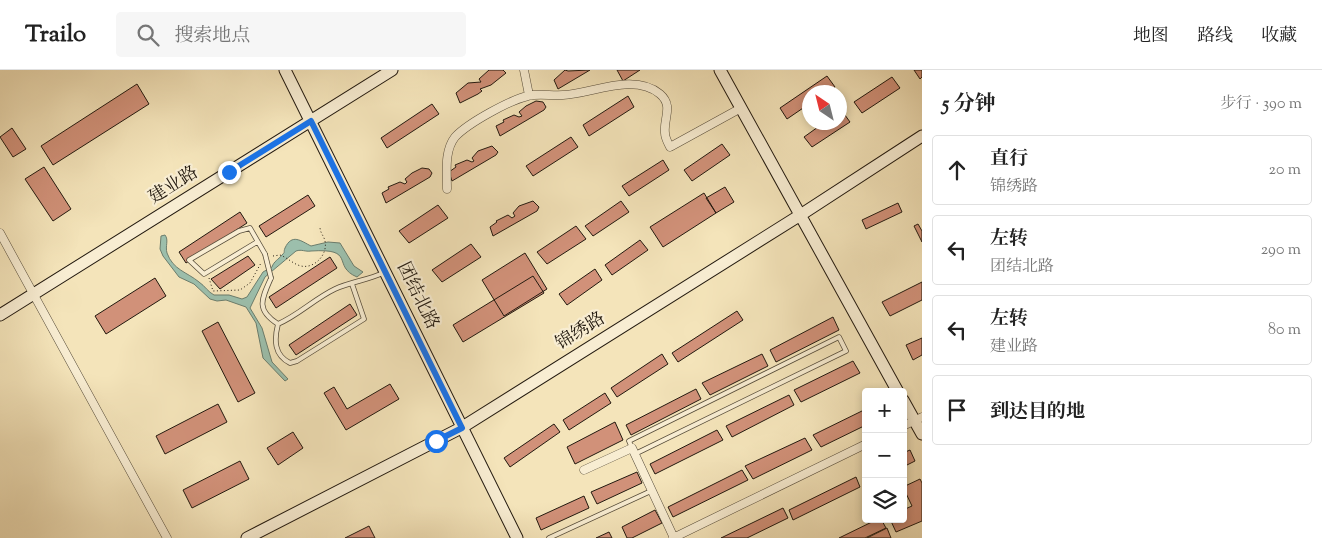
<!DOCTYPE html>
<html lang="zh">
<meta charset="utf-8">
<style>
:root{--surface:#fff;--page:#f6f6f6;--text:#222;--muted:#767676;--line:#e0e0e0}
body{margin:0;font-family:"Sorts Mill Goudy","Noto Serif SC",serif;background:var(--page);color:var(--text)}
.controls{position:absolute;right:15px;bottom:15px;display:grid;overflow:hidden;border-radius:5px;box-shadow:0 2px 8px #0003}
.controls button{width:45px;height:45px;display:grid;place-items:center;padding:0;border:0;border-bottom:1px solid var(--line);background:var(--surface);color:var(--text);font:25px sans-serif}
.compass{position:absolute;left:802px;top:15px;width:45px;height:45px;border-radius:50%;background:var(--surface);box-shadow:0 2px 8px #0003;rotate:325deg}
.stop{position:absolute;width:15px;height:15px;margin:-11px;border:4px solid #1a73e8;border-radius:50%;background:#fff}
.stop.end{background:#1a73e8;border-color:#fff;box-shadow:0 1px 5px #0008}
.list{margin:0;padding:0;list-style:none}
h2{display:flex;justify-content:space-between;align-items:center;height:65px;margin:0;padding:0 20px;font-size:21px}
h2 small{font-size:16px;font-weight:400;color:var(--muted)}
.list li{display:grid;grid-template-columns:32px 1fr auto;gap:15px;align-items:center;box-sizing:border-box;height:70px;margin:0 10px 10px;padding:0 10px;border:1px solid var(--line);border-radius:5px}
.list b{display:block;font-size:19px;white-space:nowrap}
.list p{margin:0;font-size:16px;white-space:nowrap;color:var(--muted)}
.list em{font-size:16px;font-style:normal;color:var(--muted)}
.icon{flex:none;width:28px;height:28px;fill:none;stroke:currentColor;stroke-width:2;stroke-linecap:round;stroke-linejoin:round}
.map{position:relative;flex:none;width:922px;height:468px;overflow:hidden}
header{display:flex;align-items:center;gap:30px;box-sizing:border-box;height:70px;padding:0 25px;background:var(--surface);border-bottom:1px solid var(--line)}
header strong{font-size:24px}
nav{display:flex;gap:28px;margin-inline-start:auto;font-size:18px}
.search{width:350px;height:45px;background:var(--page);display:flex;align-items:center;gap:12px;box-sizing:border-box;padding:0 18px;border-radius:5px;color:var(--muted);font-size:19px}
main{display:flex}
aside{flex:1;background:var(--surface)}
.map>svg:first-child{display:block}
.water{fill:#9cbfac;stroke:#6b7d6d}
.building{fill:#d19179;stroke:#22190f}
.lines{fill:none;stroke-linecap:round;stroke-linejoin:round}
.lane-casing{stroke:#564c3a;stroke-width:5.5}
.street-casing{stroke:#564c3a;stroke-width:9}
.secondary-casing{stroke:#22190f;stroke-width:13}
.path{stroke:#22190f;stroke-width:1;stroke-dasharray:1 2.5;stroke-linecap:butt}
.lane{stroke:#f8edd2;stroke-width:4}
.street{stroke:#f8edd2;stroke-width:8}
.secondary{stroke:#f8edd2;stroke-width:11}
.lane-bridge-casing{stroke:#564c3a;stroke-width:5.5;stroke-linecap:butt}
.lane-bridge{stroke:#f8edd2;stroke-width:4}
.route{stroke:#1a73e8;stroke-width:6}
.labels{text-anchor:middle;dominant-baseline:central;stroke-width:4.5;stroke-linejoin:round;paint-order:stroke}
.street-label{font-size:18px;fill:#22190f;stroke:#f8edd2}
</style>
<header>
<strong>Trailo</strong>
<div class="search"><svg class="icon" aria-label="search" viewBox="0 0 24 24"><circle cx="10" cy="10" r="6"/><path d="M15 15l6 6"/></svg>搜索地点</div>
<nav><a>地图</a><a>路线</a><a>收藏</a></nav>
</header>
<main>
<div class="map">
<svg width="922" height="468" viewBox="0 0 922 468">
<rect width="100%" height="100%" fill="#f4e4ba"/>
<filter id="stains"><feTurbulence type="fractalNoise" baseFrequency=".004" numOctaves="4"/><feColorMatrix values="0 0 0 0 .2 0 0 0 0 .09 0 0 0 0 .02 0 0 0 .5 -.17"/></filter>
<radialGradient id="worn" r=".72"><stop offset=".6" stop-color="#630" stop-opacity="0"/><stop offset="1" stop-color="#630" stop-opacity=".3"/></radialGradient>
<path class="water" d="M165,165C169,170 165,176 167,183C173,200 187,202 199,212C205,216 208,222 214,225H229L242,229L247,227L263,202L272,197C274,191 278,190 282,185C286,181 283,183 285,178C292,163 301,171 311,176L328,172L340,173L354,196L363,202L357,207C331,196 357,178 311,181C305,182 302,179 296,181L265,207L250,238L262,258L272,292L288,309L285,311L263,288L256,253L246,237L226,230L217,231L210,229L194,214L179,207L163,186L160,179L161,166Z"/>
<path class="building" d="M489,0H503L506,3L491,15L480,19L482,21L478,24L460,33L456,23L468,13L481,12L479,9Z
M565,0L568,1L590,0L558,19L554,10Z
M617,0H640L623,11Z
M914,0H922V7L920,9Z
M827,6L835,17L826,22H809V34L787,49L780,38Z
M892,7L900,18L862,43L854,32Z
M137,14L149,34L53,95L41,76Z
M628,26L634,37L589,66L583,55Z
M536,31L543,32L546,37L544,40L500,66L496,56L504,52L503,50L514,45L519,47L522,46L519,42L526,36Z
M432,34L439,44L387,78L381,68Z
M842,41L850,52L812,77L804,67L825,52H839V43Z
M12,58L26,79L13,87L0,67Z
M571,67L578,77L533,106L526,96Z
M722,74L730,85L692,111L684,100Z
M492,76L498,82L496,85L452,111L449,102L456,97L455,95L467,90L472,92L474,91L472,88L478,81Z
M663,90L669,100L629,126L622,116Z
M44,97L71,139L53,151L25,109Z
M422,98L429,99L432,103L430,107L386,133L382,123L389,119L388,117L400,112L405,114L407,112L405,109L412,103Z
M725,117L734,132L716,143L706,128Z
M704,123L716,143L663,177L650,157Z
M308,125L315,136L266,167L259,156Z
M533,131L539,137L537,141L493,166L490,157L497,152L496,151L508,145L512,148L515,146L513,143L519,136Z
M621,131L629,142L593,166L585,156Z
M898,133L902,142L866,159L862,150Z
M438,135L448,148L409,173L399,161Z
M240,142L247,153L186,193L179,182Z
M918,154L922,161V172L914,156Z
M576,156L586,169L547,194L537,182Z
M640,170L648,180L612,205L605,195Z
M471,174L481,187L442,212L432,200Z
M525,183L547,219L504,246L482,210Z
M248,186L255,195L220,219L211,209Z
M330,187L337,198L276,238L269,227Z
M595,199L602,210L567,235L559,224Z
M533,206L544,223L463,272L453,255Z
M155,208L166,226L106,264L95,246Z
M922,212V230L890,246L882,232Z
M350,234L357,245L296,285L289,275Z
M737,241L743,250L678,292L672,283Z
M833,247L839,260L776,292L770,280Z
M218,252L255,323L238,332L202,261Z
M922,268V285L913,290L906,275Z
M662,284L668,294L617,327L611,318Z
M762,284L768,296L710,325L702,313Z
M853,291L860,303L801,332L794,320Z
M390,314L399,329L346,360L324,323L334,317L347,339Z
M696,319L701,329L631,365L626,355Z
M605,323L611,333L569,360L563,350Z
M789,325L794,335L732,367L726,356Z
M218,334L227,352L165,384L156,366Z
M866,339V355L821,377L813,365Z
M615,352L623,370L575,394L567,377Z
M554,354L560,362L510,397L504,388Z
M717,360L723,370L655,404L650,394Z
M293,362L303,378L278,395L267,378Z
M805,368L812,380L753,409L745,396Z
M910,380L915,391L903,397V383Z
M240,391L249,409L192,438L183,420Z
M742,400L748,410L673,447L668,437Z
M637,402L642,413L597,434L591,422Z
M856,407L860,417L793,450L789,440Z
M920,409L922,413V451L896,462L890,449H903V440L912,436L903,417Z
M584,426L589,438L541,460L536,448Z
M783,438L788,448L747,468H721Z
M655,440L662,453L632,468H627L622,457Z
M878,449H881L886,458L865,468H839Z
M369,456L375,468H345Z
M887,458L891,468H867Z
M609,462L612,468H596Z"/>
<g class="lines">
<g class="lane-casing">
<path id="lane" d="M257,172L204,204L189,190L239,161L250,158L265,184
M271,208C261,230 256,240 278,254C299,245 314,229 335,219C350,212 368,210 383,203
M278,254C274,270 274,285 290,293L297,291L364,249L352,214
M632,378L629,371L839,267L846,281L635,384
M549,468L651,421"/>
</g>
<g class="street-casing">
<path id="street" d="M524,0L529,25
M447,119C447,102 444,81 455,67C468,53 510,30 528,26C538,23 552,26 563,25C591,24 634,2 660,24C674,36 663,49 665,63C665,68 668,73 670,77L741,38
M0,163L167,468
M903,356L922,347
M584,400L632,378L674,468
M673,468L866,374"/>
</g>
<g class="secondary-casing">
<path id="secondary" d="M285,0L517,468
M720,0L898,322
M0,245L392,0
M903,330L922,364
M247,468L461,358L802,144L922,66"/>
</g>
<path class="path" d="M273,186L280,185C288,188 293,194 301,196C314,199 328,185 325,171C324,166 320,163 320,157
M209,208L213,221L240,220L250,213L261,193"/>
<use href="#lane" class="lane"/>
<use href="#street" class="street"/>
<use href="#secondary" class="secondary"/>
<g class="lane-bridge-casing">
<path id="lane-bridge" d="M265,184L271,208"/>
</g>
<use href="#lane-bridge" class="lane-bridge"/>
</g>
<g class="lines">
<path class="route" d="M229,102L311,51L462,358L436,371"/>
</g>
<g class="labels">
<g class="street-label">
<text transform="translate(174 116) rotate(-32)">建业路</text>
<text transform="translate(417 226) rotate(64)">团结北路</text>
<text transform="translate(581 262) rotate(-32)">锦绣路</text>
</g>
</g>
<rect width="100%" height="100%" filter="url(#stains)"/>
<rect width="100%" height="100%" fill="url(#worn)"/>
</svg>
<div class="controls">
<button>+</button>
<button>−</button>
<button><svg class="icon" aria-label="layers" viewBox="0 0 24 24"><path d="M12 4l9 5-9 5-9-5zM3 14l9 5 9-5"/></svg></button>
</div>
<svg class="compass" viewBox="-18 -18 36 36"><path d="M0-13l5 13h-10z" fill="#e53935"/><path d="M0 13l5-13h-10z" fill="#767676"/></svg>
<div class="stop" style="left:436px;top:371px"></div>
<div class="stop end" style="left:229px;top:102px"></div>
</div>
<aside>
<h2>5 分钟<small>步行 · 390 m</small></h2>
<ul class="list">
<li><svg class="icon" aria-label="ahead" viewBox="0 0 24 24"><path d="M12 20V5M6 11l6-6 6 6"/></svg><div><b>直行</b><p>锦绣路</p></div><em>20 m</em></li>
<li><svg class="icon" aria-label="left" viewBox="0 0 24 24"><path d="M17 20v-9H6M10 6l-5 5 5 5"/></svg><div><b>左转</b><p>团结北路</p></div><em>290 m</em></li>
<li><svg class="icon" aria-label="left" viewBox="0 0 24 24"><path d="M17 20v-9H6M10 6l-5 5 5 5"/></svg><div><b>左转</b><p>建业路</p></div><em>80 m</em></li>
<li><svg class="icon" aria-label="arrive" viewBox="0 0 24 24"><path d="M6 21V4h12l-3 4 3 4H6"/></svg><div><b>到达目的地</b></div></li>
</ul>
</aside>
</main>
